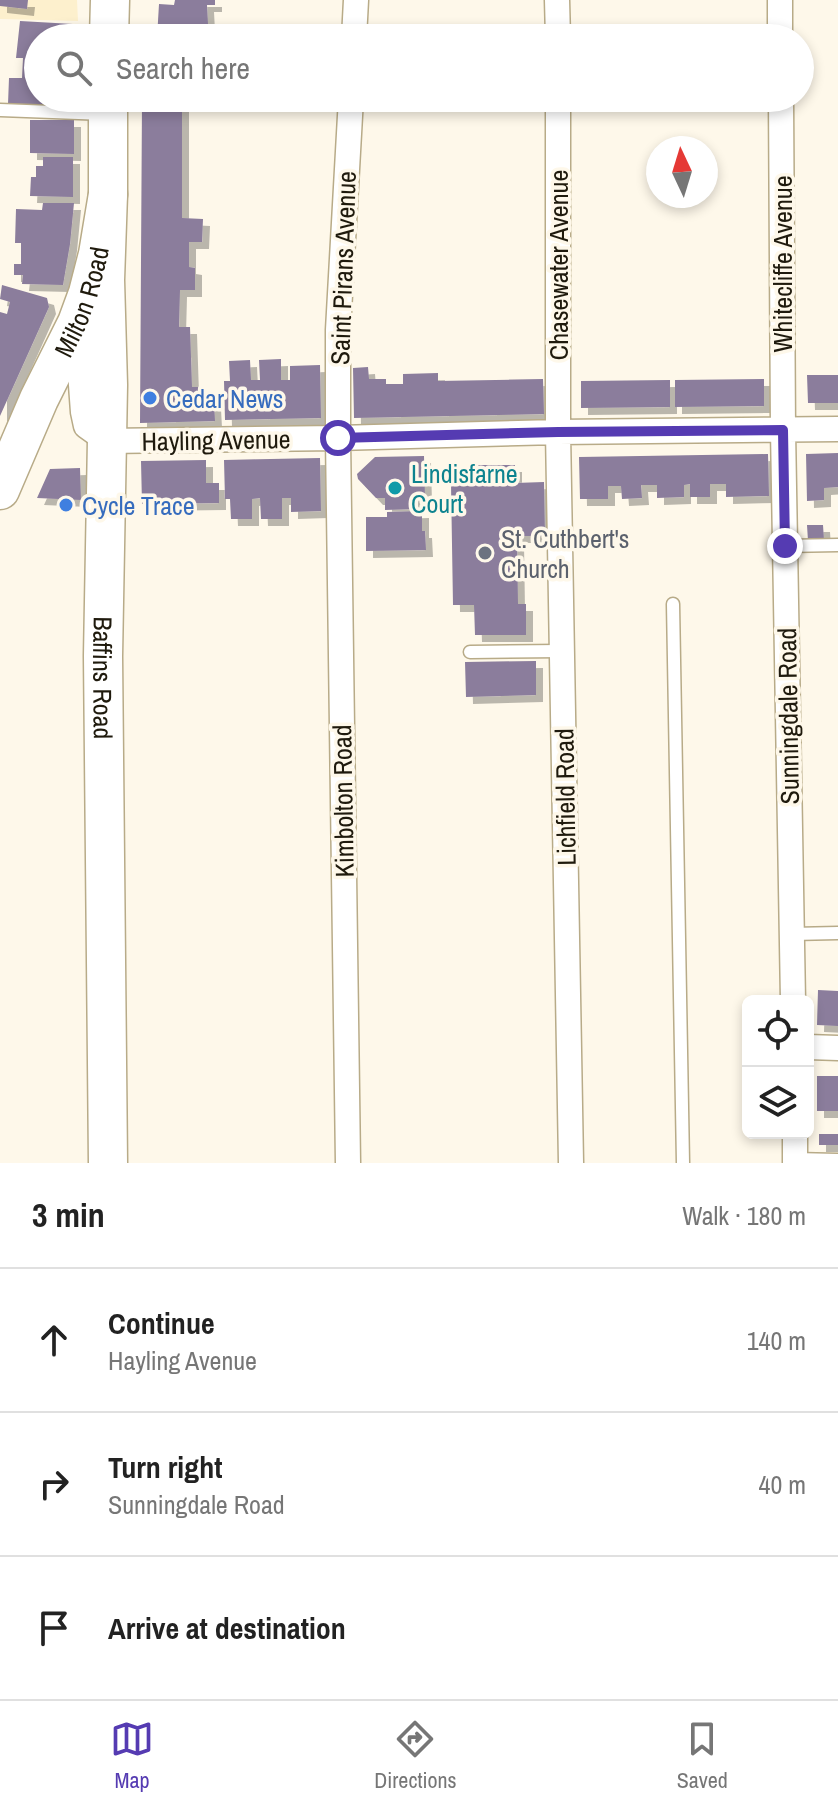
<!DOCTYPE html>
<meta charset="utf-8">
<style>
:root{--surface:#fff;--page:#f6f6f6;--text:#222;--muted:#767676;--line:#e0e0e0;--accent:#553bb2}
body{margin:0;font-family:"Archivo Narrow",sans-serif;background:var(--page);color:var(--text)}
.controls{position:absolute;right:24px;bottom:24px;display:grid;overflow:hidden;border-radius:12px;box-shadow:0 4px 12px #0003}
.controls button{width:72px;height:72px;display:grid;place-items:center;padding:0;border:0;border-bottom:2px solid var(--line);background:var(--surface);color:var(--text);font:40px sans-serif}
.compass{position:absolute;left:646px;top:136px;width:72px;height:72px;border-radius:50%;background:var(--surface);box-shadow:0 4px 12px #0003;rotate:356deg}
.stop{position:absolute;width:24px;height:24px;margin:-18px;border:6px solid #553bb2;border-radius:50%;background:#fff}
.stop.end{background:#553bb2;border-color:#fff;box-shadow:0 2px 8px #0008}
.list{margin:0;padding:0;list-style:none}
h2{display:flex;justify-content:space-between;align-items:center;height:104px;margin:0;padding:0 32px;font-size:34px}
h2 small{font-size:26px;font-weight:400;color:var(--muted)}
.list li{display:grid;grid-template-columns:52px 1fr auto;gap:24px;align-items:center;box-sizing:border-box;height:144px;padding:0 32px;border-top:2px solid var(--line)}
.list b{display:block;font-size:30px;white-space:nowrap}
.list p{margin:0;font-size:26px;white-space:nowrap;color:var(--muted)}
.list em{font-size:26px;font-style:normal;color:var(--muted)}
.icon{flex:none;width:44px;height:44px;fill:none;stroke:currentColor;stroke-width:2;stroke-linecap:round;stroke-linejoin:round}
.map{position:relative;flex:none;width:838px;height:1163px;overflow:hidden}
.search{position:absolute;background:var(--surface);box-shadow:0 4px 12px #0003;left:24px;right:24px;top:24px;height:88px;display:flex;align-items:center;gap:20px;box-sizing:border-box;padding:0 28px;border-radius:44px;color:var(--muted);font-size:30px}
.sheet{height:536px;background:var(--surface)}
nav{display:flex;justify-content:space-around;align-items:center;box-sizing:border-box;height:112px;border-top:2px solid var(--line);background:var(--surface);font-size:22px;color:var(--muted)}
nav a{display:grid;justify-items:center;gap:4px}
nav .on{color:var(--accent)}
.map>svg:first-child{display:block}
.built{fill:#fdf0cd}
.building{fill:#8b7d9c;filter:url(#shadow)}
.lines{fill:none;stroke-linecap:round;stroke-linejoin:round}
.lane-casing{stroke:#b8ab88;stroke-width:15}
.street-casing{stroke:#b8ab88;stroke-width:27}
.primary-casing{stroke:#b8ab88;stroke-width:41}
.lane{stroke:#fff;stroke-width:12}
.street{stroke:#fff;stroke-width:24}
.primary{stroke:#fff;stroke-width:38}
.route{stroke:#553bb2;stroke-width:10}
.shop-dot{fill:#3f7fe0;stroke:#fef8ea;stroke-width:3}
.culture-dot{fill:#0f9aa8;stroke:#fef8ea;stroke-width:3}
.worship-dot{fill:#6b7280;stroke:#fef8ea;stroke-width:3}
.labels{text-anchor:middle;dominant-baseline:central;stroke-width:7;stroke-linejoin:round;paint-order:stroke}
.street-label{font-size:26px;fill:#1f1a0d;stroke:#fef8ea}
.shop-label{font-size:26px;fill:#366cbe;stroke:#fef8ea;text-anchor:start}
.culture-label{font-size:26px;fill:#0d838f;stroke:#fef8ea;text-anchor:start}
.worship-label{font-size:26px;fill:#5b616d;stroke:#fef8ea;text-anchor:start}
</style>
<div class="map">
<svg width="838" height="1163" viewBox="0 0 838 1163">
<defs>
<filter id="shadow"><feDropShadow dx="7" dy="7" stdDeviation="0" flood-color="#0004"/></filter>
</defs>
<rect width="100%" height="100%" fill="#fef8ea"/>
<path class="built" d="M0,0H77L78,21L0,19Z"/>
<path class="building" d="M0,0H28L27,9L0,6Z
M175,0H215V5H207L208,24H198L199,38H157L159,4L174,5Z
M20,21L73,24V38H38V98H70L69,106L8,104L9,78H22L23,58H16Z
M144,98H182V218L203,219L202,242H189V267L195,268V290H180L179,327H190L192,387H198V402H214L215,421L140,423L142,100Z
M30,120H74V154L30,153Z
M43,157H73V197L30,196L31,177H36V166H43Z
M43,203H74L70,244L63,285L22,284L23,275H14V264H21V243H15L16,209L42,210Z
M2,285L47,298L49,307L0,416V312L7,314L10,302L0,299Z
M281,359V380H290V366L320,365L321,418L225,420L224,381H230L229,361L250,360L251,380H260L259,360Z
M368,367L369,379H386V384H403V374L438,373V381L543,379L544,414L354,418L353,368Z
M807,375H838V403H808Z
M764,379V406L675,407V380Z
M670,380V407L581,408V381Z
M838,453V487L824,488V500L807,501L806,454Z
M768,454L769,496L726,497V484H710V497H690V484L684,485V497L657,498V485H641L642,498L622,499L621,486H608V499H580L579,457Z
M424,456L425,497H414L415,509L385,510V498H376L358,479L357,474L375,457Z
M320,458L321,511L291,512V498H282V519H261L260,498L252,499V519H231L230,499H225L224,460Z
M206,460V483H219V503L142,504L141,461Z
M476,465H515V483L544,482L545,536H517L518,604H526V635H475L474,605H453L451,484H477Z
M80,468L81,500L37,498L50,469Z
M422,511V531H425L426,550L366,551V517H387V512Z
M807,525H823L824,540L808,541Z
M536,661V695L466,697L465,662Z
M818,990L838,991V1026L817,1025Z
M817,1076H838V1111H817Z
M819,1134H838V1145H819Z"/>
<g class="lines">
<g class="lane-casing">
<path id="lane" d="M0,110L105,114
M785,546L838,545
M673,604L683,1163
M470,652L562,651
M792,934L838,933
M795,1159L838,1160"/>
</g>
<g class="street-casing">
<path id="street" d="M557,0L558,38
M780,0V38
M354,38L356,0
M558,98V432L571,1163
M781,98L783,430L793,1001
M77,330L83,412L86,426L107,441L338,438L558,432L838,429
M808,1047L838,1048
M795,1133V1163
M348,1163L338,438V330L351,98"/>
</g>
<g class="primary-casing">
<g id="primary">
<path d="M109,38L110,0"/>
<path id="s1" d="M108,194L105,280L108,385L103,656L108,1163"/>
<path id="s2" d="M0,490L39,399L77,323L88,293L98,254L108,194V98"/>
</g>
</g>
<use href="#lane" class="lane"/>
<use href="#street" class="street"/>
<use href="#primary" class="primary"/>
</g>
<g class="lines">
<path class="route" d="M338,438L558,432L783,430L785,546"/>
</g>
<g class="shop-dot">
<circle cx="150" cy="398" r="8"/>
<circle cx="66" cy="505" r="8"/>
</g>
<circle class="culture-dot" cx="395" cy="488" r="8"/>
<circle class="worship-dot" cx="485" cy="553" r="8"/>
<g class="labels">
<g class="street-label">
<text transform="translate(782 264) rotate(-90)">Whitecliffe Avenue</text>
<text transform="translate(558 265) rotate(-90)">Chasewater Avenue</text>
<text transform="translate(343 268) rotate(-88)">Saint Pirans Avenue</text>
<text stroke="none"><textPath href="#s2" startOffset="206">Milton Road</textPath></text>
<text transform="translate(216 440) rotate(-1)">Hayling Avenue</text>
<text stroke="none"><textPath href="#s1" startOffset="484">Baffins Road</textPath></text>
<text transform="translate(788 716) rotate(-91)">Sunningdale Road</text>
<text transform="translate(565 797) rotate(-91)">Lichfield Road</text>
<text transform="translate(343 801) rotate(-91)">Kimbolton Road</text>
</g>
<g class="shop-label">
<text x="166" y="398">Cedar News</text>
<text x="82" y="505">Cycle Trace</text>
</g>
<g class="culture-label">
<text x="411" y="473">Lindisfarne<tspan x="411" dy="30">Court</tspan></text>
</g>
<g class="worship-label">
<text x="501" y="538">St. Cuthbert's<tspan x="501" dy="30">Church</tspan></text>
</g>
</g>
</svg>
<div class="controls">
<button><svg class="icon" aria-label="locate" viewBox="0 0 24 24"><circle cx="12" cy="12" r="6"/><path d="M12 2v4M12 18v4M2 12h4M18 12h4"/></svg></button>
<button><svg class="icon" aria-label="layers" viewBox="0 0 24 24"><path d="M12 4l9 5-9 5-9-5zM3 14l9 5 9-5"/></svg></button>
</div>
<svg class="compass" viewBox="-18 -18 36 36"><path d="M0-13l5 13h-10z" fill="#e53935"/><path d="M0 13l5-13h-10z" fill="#767676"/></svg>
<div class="stop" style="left:338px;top:438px"></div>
<div class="stop end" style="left:785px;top:546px"></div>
<div class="search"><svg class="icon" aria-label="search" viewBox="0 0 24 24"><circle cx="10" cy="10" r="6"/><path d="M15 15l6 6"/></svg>Search here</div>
</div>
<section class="sheet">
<h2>3 min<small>Walk · 180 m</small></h2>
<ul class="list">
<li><svg class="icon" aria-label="ahead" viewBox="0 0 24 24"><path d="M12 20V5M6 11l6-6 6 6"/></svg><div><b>Continue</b><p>Hayling Avenue</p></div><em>140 m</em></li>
<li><svg class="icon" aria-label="right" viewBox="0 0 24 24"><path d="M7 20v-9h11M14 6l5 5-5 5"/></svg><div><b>Turn right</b><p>Sunningdale Road</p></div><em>40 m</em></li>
<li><svg class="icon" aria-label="arrive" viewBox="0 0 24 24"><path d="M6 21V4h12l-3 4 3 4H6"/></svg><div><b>Arrive at destination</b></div></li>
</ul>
</section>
<nav>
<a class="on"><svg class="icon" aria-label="map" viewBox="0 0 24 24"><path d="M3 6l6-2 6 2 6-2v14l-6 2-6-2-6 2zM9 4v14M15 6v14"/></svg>Map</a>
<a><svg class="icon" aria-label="directions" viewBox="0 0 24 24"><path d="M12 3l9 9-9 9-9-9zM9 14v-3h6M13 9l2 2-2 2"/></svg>Directions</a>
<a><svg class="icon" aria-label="saved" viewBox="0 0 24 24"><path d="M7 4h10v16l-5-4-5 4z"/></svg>Saved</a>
</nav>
